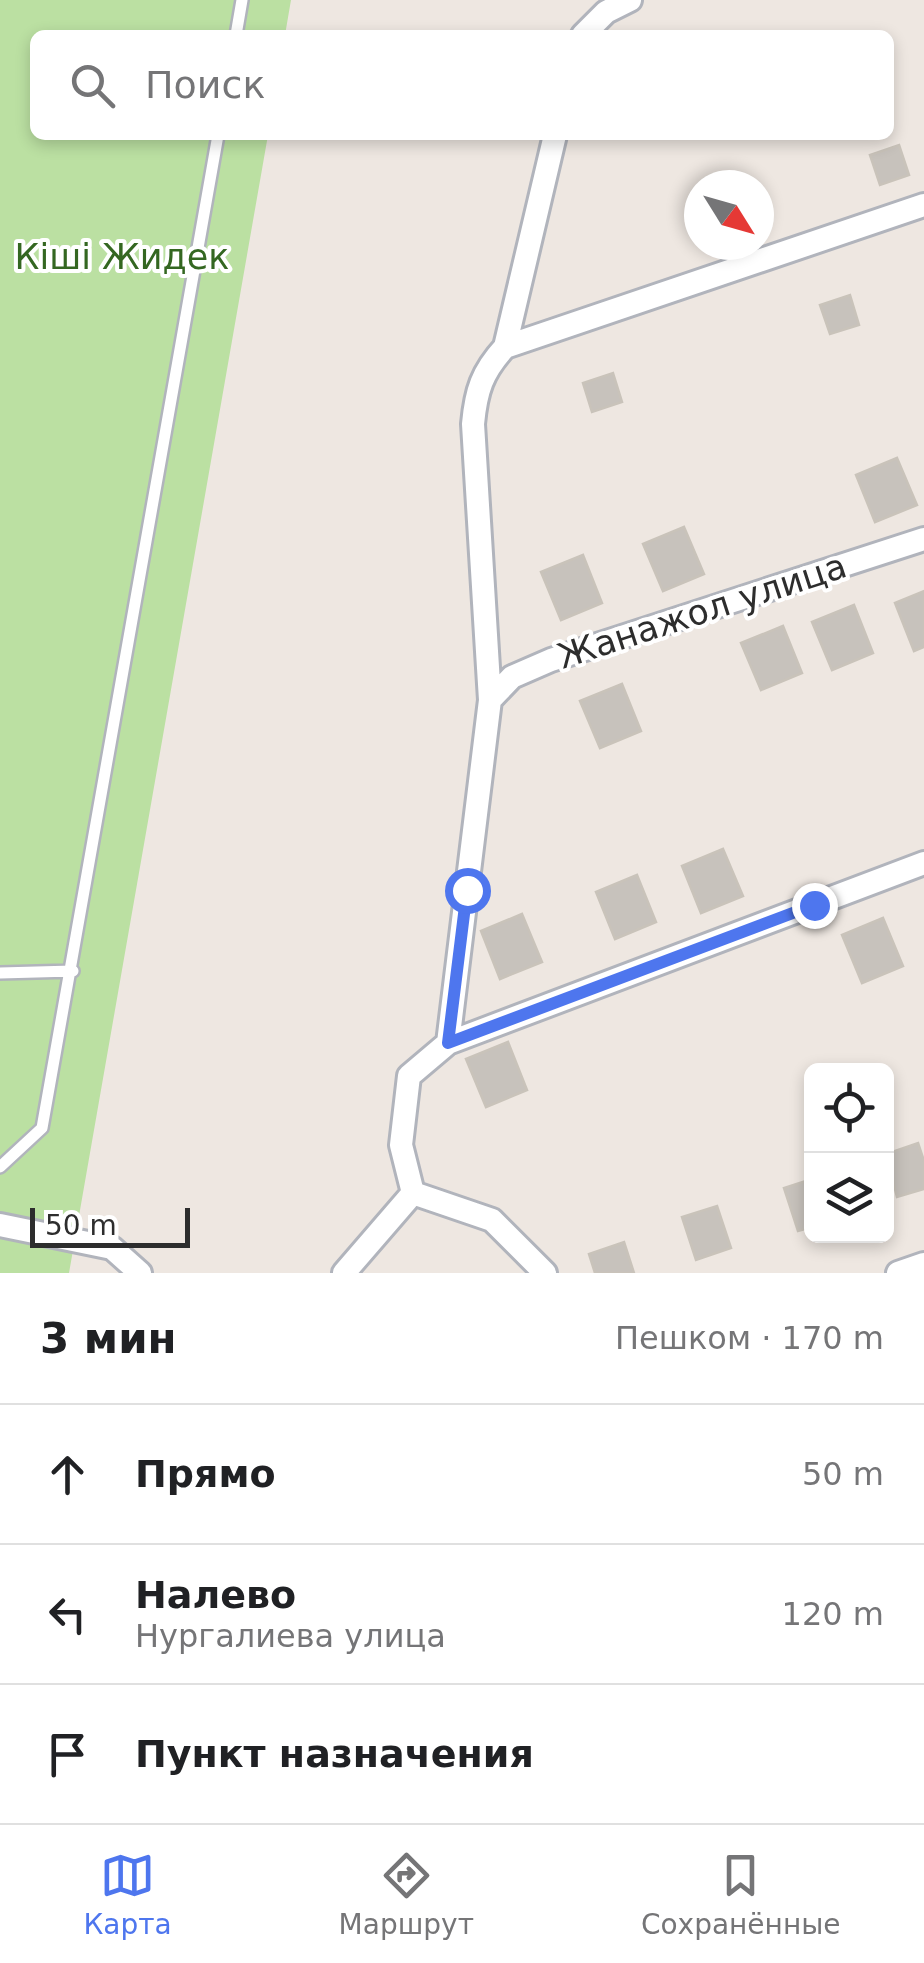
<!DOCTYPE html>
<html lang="ru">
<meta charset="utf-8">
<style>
:root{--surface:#fff;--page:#f2f2f2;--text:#202124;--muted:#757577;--line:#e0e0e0;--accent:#4e76ee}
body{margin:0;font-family:"DejaVu Sans",sans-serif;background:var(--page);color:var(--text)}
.controls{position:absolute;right:30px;bottom:30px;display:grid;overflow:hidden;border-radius:15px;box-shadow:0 5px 15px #0003}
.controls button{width:90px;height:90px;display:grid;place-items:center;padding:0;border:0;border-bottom:2px solid var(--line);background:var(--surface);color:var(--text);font:50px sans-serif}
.compass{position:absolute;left:684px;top:170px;width:90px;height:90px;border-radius:50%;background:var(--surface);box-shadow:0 5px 15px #0003;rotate:127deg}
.scale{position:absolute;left:30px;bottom:25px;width:160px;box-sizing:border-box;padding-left:10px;border:5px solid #2d2d2d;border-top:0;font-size:28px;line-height:35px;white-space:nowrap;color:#2d2d2d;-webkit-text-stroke:8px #fff;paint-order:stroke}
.stop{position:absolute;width:30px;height:30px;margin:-22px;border:8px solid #4e76ee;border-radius:50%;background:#fff}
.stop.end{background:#4e76ee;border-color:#fff;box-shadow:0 2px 10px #0008}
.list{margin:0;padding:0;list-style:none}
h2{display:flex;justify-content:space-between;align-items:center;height:130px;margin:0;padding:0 40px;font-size:42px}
h2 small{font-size:32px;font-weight:400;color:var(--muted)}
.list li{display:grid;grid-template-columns:65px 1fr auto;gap:30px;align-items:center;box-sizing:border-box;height:140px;padding:0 40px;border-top:2px solid var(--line)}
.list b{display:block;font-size:38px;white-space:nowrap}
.list p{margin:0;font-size:32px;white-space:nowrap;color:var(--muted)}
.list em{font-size:32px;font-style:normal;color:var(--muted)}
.icon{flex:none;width:55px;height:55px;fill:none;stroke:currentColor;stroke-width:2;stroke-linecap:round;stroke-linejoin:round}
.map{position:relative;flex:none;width:924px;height:1273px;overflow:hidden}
.search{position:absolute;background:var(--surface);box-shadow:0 5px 15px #0003;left:30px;right:30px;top:30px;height:110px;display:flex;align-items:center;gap:25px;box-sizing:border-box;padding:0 35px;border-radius:15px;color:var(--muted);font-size:38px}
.sheet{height:550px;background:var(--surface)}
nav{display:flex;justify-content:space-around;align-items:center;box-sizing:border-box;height:140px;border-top:2px solid var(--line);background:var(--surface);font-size:28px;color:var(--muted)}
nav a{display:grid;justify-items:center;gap:5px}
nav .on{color:var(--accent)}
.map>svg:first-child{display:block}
.green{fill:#bbe0a2}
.building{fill:#c7c2bc;stroke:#c9c3ba;stroke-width:2.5}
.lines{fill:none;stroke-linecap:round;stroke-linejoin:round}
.lane-casing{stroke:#b1b4bc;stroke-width:16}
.street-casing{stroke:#b1b4bc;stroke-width:28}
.lane{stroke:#fff;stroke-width:11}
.street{stroke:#fff;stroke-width:22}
.route{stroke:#4e76ee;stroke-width:12}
.labels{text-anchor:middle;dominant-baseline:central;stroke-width:8;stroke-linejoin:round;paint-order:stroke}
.park-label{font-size:35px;fill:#346721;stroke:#fff}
.street-label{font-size:35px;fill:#2d2d2d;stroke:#fff}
</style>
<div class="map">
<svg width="924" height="1273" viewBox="0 0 924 1273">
<rect width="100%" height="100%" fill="#eee7e1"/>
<path class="green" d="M0,0H291L285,35H35V135H268L69,1273H0Z"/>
<path class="building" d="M899,145L909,175L880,185L870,155Z
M850,295L859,325L830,334L820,305Z
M613,373L622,402L592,412L583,383Z
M897,458L917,505L875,522L856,475Z
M684,527L704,574L663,591L643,544Z
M583,555L602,603L561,620L541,572Z
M924,591V647L914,651L895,603Z
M854,605L873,653L832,670L812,622Z
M783,626L802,673L761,690L741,643Z
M622,684L641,731L600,748L580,701Z
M723,849L743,896L701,913L682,866Z
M637,875L656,922L615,939L596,892Z
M522,914L542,962L500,979L481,931Z
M883,918L903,966L862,983L842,935Z
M508,1042L527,1090L486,1107L466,1059Z
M918,1143L924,1161V1189L897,1197L886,1154Z
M812,1179V1227L798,1231L784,1188Z
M717,1206L731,1248L696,1260L682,1217Z
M624,1242L634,1273H595L589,1254Z"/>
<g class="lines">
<g class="lane-casing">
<path id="lane" d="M236,35L242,0
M0,973L73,971
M0,1167L42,1128L218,135"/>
</g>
<g class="street-casing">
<path id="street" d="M583,35L606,12L630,0
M505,347L924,205
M490,700L512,677L551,660L924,539
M448,1043L924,863
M413,1193L492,1220L545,1273
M0,1225L112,1248L140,1273
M344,1273L413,1193L401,1145L409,1076L448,1043L490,700L473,424C476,391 482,372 505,347L555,135
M898,1273L924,1264"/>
</g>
<use href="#lane" class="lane"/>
<use href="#street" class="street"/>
</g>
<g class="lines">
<path class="route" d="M467,890L448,1043L814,905"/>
</g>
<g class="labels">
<g class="park-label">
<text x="122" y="257">Кіші Жидек</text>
</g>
<g class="street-label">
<text transform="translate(702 611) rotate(-18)">Жанажол улица</text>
</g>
</g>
</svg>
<div class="controls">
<button><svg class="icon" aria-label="locate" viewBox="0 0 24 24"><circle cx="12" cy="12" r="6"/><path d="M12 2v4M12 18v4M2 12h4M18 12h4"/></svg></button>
<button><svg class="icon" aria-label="layers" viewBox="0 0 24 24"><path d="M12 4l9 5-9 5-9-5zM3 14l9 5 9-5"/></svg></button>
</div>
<svg class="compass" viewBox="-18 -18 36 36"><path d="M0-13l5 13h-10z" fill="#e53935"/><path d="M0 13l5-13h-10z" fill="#757577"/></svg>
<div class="scale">50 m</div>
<div class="stop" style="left:467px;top:890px"></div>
<div class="stop end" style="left:814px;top:905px"></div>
<div class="search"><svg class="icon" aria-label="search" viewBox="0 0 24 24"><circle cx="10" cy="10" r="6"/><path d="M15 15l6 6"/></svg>Поиск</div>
</div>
<section class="sheet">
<h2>3 мин<small>Пешком · 170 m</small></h2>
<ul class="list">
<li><svg class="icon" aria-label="ahead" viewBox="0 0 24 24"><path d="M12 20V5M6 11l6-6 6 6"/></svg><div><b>Прямо</b></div><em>50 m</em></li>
<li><svg class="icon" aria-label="left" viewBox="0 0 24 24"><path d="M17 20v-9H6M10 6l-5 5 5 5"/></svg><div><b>Налево</b><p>Нургалиева улица</p></div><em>120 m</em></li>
<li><svg class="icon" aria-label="arrive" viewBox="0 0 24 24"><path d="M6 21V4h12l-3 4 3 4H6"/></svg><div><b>Пункт назначения</b></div></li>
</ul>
</section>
<nav>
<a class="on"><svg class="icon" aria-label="map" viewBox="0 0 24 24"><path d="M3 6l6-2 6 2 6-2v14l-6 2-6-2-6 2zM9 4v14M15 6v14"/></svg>Карта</a>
<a><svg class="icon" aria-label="directions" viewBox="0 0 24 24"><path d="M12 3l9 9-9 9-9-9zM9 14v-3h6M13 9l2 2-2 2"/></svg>Маршрут</a>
<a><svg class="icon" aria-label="saved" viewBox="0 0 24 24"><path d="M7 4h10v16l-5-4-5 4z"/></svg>Сохранённые</a>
</nav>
